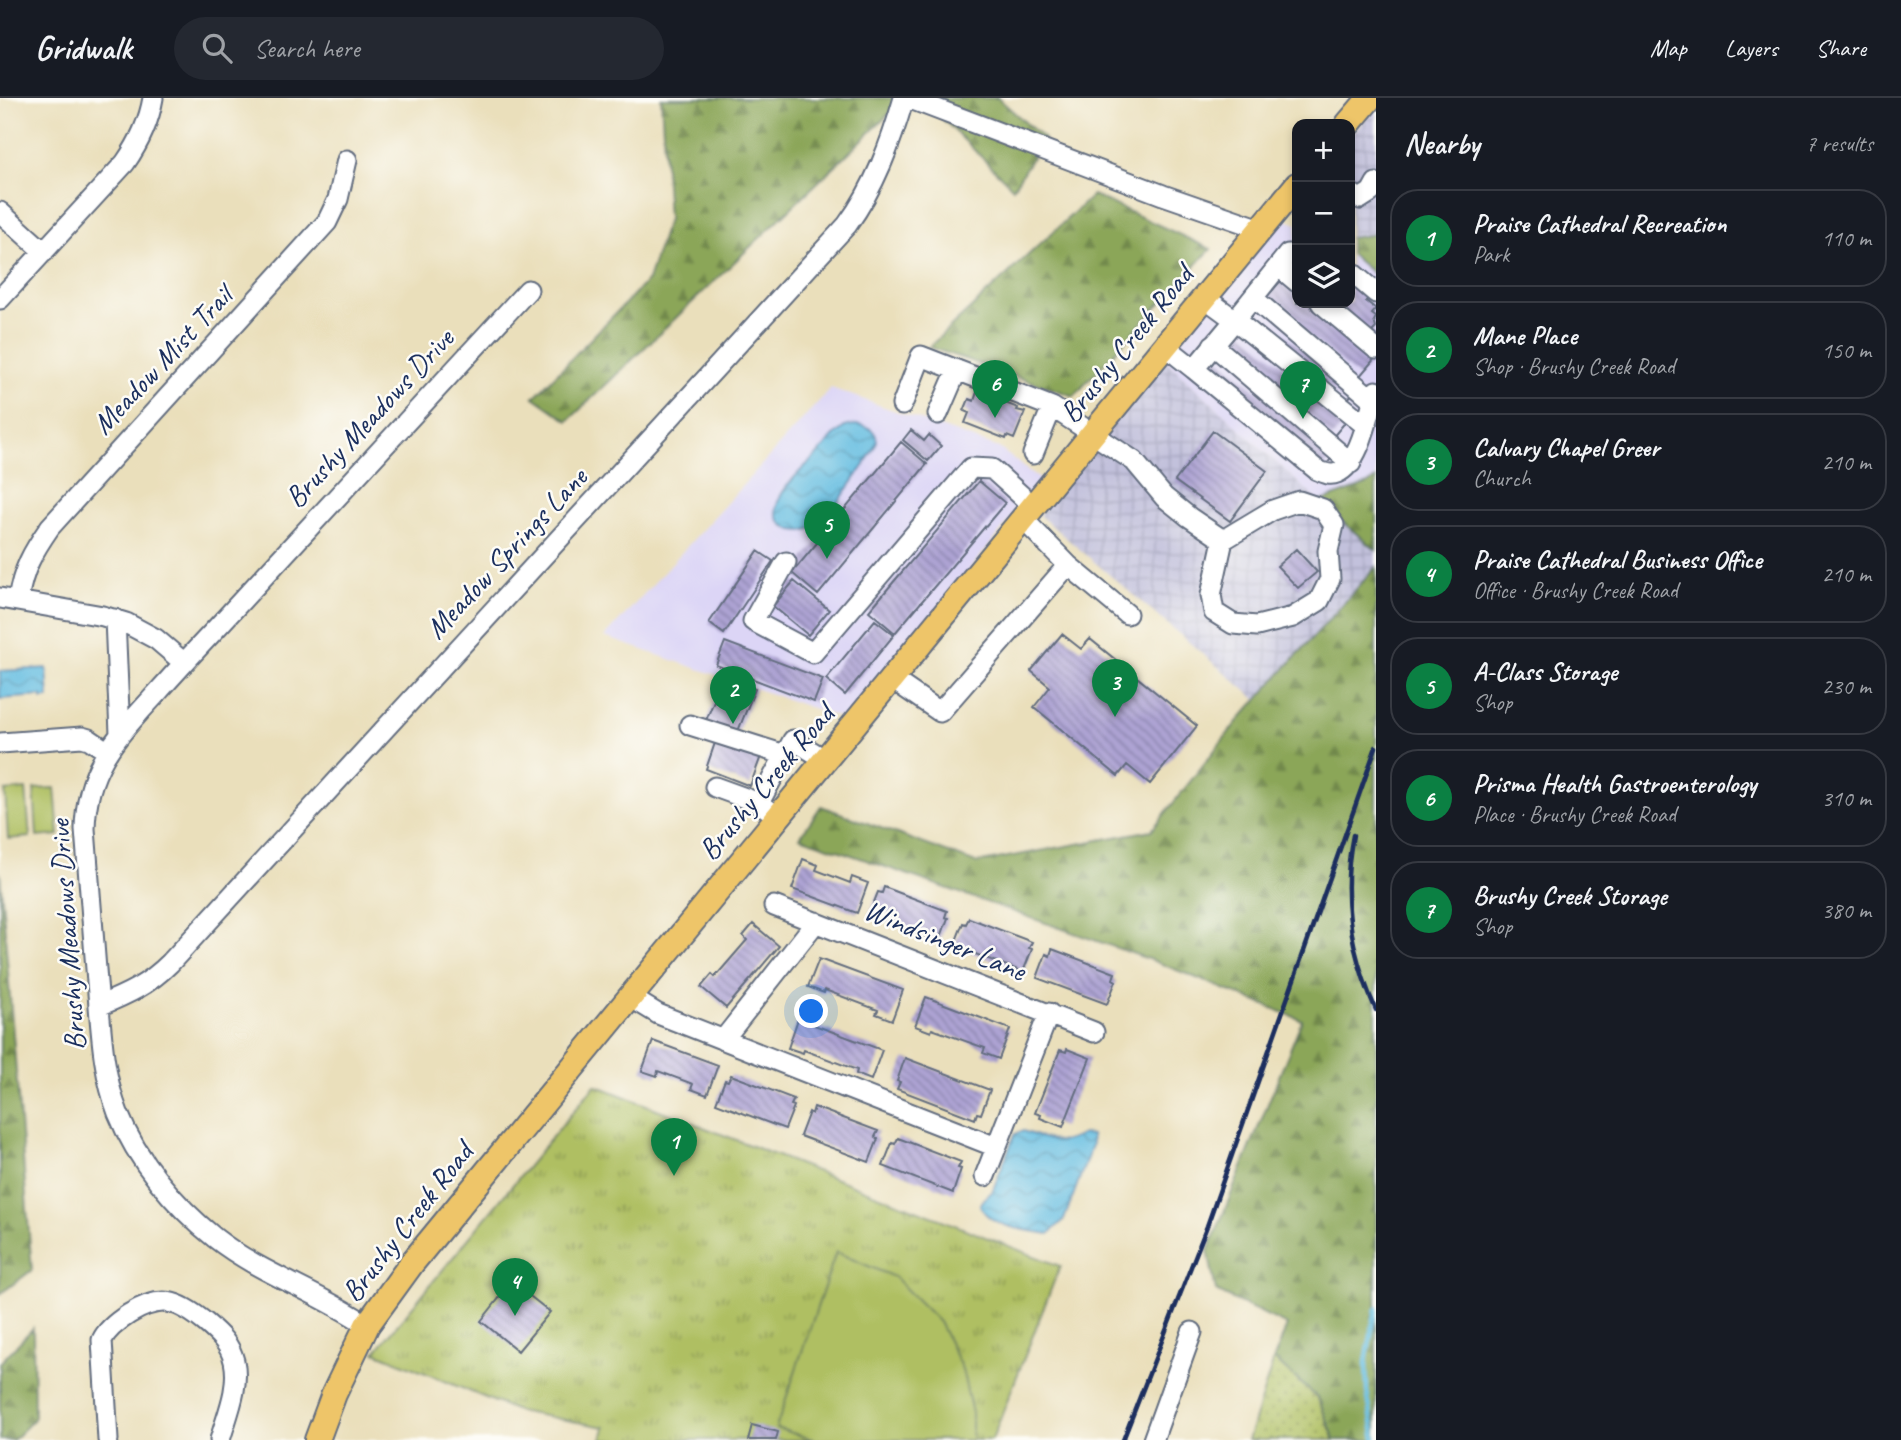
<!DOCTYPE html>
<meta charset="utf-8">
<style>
:root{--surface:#171b24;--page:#242831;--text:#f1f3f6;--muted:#9ea1a6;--line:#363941;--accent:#0b8043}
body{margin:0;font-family:Caveat,sans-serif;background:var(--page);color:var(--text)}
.controls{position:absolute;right:21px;top:21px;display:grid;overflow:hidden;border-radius:14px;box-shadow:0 4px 10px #0003}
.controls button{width:63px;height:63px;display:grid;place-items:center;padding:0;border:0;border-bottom:2px solid var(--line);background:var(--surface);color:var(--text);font:35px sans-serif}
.you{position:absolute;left:812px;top:914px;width:24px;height:24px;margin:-18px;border:5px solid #fff;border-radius:50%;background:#1a73e8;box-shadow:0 0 0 10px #1a73e833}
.badge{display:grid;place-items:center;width:46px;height:46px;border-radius:50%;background:var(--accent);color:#fff;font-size:23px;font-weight:700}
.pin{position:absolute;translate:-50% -58px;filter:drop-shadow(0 2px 4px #0008)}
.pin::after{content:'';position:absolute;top:37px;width:24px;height:21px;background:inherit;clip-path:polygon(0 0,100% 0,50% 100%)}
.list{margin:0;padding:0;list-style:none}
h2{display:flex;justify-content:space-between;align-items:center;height:91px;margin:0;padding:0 28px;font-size:30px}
h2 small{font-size:23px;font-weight:400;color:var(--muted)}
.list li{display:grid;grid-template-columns:46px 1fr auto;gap:21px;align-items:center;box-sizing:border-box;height:98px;margin:0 14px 14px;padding:0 14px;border:2px solid var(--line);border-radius:28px}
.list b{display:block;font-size:26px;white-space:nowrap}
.list p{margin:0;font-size:23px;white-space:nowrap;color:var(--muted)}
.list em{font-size:23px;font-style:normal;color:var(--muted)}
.icon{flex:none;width:38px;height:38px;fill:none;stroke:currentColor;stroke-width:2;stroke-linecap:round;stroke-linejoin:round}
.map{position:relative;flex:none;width:1376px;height:1342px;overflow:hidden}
header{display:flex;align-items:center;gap:42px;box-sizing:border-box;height:98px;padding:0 35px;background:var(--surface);border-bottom:2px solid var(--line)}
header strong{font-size:33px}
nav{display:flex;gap:38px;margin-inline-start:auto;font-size:24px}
.search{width:490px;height:63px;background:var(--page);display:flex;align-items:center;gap:18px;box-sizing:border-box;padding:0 24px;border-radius:38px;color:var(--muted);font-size:26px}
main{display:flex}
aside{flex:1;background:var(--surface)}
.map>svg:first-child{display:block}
.built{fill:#dcd5f6}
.industrial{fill:url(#industrial-grid)}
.grass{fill:url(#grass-dots);stroke:#657760;stroke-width:2}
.forest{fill:url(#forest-firs);stroke:#536a5b;stroke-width:2}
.park{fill:url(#park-tufts);stroke:#657760;stroke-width:2}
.pitch{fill:#afbf62;stroke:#657760;stroke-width:2}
.water{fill:url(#water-waves);stroke:#3e769f;stroke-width:2}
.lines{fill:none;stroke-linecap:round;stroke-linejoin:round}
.stream{stroke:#62bce0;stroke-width:4.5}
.building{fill:url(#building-back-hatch)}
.minor-casing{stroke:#636d7f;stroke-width:23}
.major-casing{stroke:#636d7f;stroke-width:28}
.minor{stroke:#fff;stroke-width:19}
.major{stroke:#eec569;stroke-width:24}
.rail{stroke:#1b2f5e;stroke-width:4.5}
.labels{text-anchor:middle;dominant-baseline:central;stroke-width:5;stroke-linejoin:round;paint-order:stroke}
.street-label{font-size:30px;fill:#1b2f5e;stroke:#fdfcf7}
</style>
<header>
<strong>Gridwalk</strong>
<div class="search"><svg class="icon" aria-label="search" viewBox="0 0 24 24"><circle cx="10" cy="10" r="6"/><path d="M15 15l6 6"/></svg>Search here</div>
<nav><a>Map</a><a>Layers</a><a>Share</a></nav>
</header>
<main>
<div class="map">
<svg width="1376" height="1342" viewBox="0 0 1376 1342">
<defs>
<pattern id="industrial-grid" width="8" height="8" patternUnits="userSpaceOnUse" patternTransform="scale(1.75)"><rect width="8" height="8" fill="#c2c1dc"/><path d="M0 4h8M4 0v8" fill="none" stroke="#a6a6bf"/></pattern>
<pattern id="grass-dots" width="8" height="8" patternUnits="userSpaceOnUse" patternTransform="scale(1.75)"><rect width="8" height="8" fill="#afbf62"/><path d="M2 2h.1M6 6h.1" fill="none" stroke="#8e9c54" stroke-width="1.8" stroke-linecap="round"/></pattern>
<pattern id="forest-firs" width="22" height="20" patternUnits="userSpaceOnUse" patternTransform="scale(1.75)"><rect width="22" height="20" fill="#8ba658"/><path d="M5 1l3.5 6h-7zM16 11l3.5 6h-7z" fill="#71884c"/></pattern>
<pattern id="park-tufts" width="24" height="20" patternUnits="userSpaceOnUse" patternTransform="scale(1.75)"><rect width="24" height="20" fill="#afbf62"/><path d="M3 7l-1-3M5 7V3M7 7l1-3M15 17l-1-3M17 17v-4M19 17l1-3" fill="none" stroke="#8e9c54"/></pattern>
<pattern id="water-waves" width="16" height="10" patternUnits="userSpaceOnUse" patternTransform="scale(1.75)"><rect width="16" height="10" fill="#62bce0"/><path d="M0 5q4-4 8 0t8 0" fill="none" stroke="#5099b9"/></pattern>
<pattern id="building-back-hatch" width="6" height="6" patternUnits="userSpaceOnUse" patternTransform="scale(1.75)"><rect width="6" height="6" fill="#ada3d3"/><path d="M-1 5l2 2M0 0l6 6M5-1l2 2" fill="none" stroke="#8c85ae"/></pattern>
</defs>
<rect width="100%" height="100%" fill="#fdfcf7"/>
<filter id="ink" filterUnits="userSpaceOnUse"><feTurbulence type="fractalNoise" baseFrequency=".0143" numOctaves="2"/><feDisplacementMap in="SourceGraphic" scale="14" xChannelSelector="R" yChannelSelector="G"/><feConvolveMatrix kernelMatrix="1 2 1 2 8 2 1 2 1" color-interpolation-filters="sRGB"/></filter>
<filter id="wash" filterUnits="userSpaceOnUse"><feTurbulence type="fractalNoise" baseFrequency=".00686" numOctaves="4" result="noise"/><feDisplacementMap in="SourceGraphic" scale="28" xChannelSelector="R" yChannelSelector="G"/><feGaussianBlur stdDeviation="1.57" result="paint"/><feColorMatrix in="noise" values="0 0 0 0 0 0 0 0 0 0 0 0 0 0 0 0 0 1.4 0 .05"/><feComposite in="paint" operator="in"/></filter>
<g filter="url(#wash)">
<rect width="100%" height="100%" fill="#eadfbb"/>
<path class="built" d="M1282,120L1297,126V205H1350V157L1376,178V381L1366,387L1319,404L1165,262Z
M831,290L999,350L1042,383L847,622L605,539Z"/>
<path class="industrial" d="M1376,8V136L1350,140V39Z
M1165,262L1319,404L1376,452V468L1257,602L1039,417Z"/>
<path class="grass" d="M1274,1261L1318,1300L1335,1342H1248Z"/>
<path class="forest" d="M661,0H906L568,323L534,299L648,182L668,121Z
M921,0H998L1044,41L1013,90Z
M1093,97L1211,151L1074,298L929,249Z
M1376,136V178L1350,156V140Z
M1376,381V452L1319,404L1366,387Z
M1376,469V1342H1335L1318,1300L1274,1261L1287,1227L1216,1193L1208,1153L1302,922L1154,863L800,739L821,708L976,765L1152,732L1237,624Z
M0,774L32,1172L0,1196Z
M33,1230L34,1321L13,1342H0V1265Z"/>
<path class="park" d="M595,987L1060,1168L992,1342H602L605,1329L517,1313L375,1254Z"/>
<path class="pitch" d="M55,690L59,737L37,739L34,691Z
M26,691L30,739L8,741L5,693Z
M836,1154L894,1179L939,1224L962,1271L972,1315V1342H815L776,1330Z"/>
<path class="water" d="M858,327C868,328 876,332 877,343C869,362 831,419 814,429C806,433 796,434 788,430C755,412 801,372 816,358C824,350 837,332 847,328C848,328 856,327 858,327Z
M47,570L49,600L42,601V598L0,601V573Z
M1023,1033C1046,1041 1060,1050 1082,1036L1091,1037L1092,1047L1064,1122L1049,1136C1027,1132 989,1130 980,1107L985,1100L992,1094L1015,1036Z"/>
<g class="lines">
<path class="stream" d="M1375,1342L1367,1293L1366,1264L1376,1211"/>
</g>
<g id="blocks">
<path class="building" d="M1284,179L1297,190V205H1315L1376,259L1359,279L1265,201Z
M1350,183L1369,199L1366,203L1376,211L1372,216L1376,219L1374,223L1376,230L1372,234L1376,238L1371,244L1325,205H1350Z
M1255,212L1354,294L1346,303L1247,221Z
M1240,232L1348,321L1332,340L1224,250Z
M1217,259L1334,357L1322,372L1205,274Z
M977,294L1018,310L1017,312L1025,314L1014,341L1007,338L1006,341L965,325L969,315L964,313L969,301L974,303Z
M911,332L924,343L929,337L941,348L928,363L903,342Z
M1213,333L1267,373L1230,423L1175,383Z
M901,344L927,366L818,497L792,475Z
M979,383L1005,405L895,535L869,513Z
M1296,451L1317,474L1298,490L1277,468Z
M758,453L773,463L724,536L709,525Z
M794,483L829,512L808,537L773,508Z
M875,522L894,537L845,597L826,581Z
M1062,536L1081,551L1090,541L1197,628L1150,686L1127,667L1118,678L1034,609L1050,589L1031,573Z
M725,544L823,581L814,604L716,567Z
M724,578L755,591L736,638L705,625Z
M716,642L761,658L750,688L706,671Z
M803,761L818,767L816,772L850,785L852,779L868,785L857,815L792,791Z
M884,789L947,813L945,819L948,820L939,844L869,817L878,794L882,795Z
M969,820L1032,844L1029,850L1032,851L1023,874L954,848L963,825L966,826Z
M753,826L779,848L726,910L701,889L712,876L715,879L747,842L743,838Z
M1052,851L1115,875L1113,881L1116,883L1107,906L1037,880L1046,856L1050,858Z
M819,861L903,892L892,922L876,916L878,912L825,892L824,895L808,889Z
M926,899L1010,931L999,961L983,955L985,950L932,931L931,934L915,928Z
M798,921L882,952L871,982L856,976L857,972L804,952L803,955L788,950Z
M653,943L718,967L707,997L691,991L693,986L658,973L657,978L642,973Z
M1067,951L1090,960L1063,1029L1040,1020L1041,1017L1035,1015L1060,952L1066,954Z
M905,960L990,992L981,1016L977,1015L975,1021L897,991L900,984L897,983Z
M731,977L794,1001L791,1007L794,1008L785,1031L716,1005L725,982L728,983Z
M814,1009L878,1033L875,1039L878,1041L869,1064L800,1038L809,1014L812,1016Z
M898,1040L961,1064L958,1070L961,1071L953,1095L883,1068L892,1045L895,1046Z
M512,1184L550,1214L518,1253L481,1223Z
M752,1327L778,1334L776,1342H748Z"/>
</g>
</g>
<g filter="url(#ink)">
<use href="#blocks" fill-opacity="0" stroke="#636d7f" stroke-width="2"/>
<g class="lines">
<g class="minor-casing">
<path id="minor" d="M908,0L1163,97L1261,131
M1350,95L1360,101L1371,94L1376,85
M0,114L44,154
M1297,156H1288L1235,222L1365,327
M1278,168L1297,184
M1350,173L1376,195
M1253,200L1373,302
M0,201L125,65C139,45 149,24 153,0
M1321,205L1376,251
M1213,247L1351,365
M1165,248L1194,271L1235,222L1205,200
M1194,271L1317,372C1324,375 1330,378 1337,375C1360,366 1369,314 1376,293
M902,307L921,258L1052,309L1134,363L1164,399L1189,419L1223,442L1211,497L1214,514L1233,526L1257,528L1293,519L1319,503L1330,481L1328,453L1334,427L1323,411L1299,403L1273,412L1223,442
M938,316L957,272
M1033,356L1052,309
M1023,421L1068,467L1127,516
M786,464L753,523L813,555L971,370L992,371L1034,409
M0,500L103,518L126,525L156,541L183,564
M18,502C23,471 32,455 50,429L327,124L338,101L347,62
M115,521L120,636
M892,581L940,614L1068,467
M690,627L785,657
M1,645L82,639L89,641L108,654
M715,689L759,705
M779,719L759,705L793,642L826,662
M774,808L1094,934
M630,899L658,916L996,1049
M99,908C128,896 148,887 170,865L847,127C875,89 891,45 904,0
M723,942L816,824
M985,1078L1049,915
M367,1227C319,1194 261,1176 215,1140C175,1108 137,1063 118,1015C102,974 101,928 97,884C93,833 89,782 85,731C86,669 117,639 156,596C174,576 192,556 211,536L528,192
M108,1342L102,1242C107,1231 118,1223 129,1216C161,1196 178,1202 206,1225C219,1236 230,1246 234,1263C240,1289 227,1317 220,1342
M1153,1342L1192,1234"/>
</g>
<g class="major-casing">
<path id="major" d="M1348,26L1370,0
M317,1342L334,1296L367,1227L412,1165L1297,87"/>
</g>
<use href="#minor" class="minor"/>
<use href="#major" class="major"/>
<path class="rail" d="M1353,737C1341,797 1351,857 1376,912
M1123,1342L1207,1128L1376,649"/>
</g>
</g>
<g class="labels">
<g class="street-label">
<text transform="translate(1126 246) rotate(-51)">Brushy Creek Road</text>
<text transform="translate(162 262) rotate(-47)">Meadow Mist Trail</text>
<text transform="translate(369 320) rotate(-47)">Brushy Meadows Drive</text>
<text transform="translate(506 455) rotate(-47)">Meadow Springs Lane</text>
<text transform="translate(766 684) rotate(-50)">Brushy Creek Road</text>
<text transform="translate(67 837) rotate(-94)">Brushy Meadows Drive</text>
<text transform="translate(945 842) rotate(22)">Windsinger Lane</text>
<text transform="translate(407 1124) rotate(-52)">Brushy Creek Road</text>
</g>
</g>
</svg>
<div class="controls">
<button>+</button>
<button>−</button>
<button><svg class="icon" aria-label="layers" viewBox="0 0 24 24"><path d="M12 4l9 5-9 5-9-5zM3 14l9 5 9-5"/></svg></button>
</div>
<div class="you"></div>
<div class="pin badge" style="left:674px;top:1078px">1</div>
<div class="pin badge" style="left:733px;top:626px">2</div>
<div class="pin badge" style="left:1115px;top:619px">3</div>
<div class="pin badge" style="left:515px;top:1218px">4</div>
<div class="pin badge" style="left:827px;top:461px">5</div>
<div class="pin badge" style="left:995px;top:320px">6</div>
<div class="pin badge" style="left:1303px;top:321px">7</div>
</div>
<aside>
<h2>Nearby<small>7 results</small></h2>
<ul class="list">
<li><span class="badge">1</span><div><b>Praise Cathedral Recreation</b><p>Park</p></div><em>110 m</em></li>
<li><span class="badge">2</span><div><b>Mane Place</b><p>Shop · Brushy Creek Road</p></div><em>150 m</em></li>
<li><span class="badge">3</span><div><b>Calvary Chapel Greer</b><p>Church</p></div><em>210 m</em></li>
<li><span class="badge">4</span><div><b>Praise Cathedral Business Office</b><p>Office · Brushy Creek Road</p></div><em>210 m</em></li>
<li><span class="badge">5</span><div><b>A-Class Storage</b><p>Shop</p></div><em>230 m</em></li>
<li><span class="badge">6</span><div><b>Prisma Health Gastroenterology</b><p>Place · Brushy Creek Road</p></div><em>310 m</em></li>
<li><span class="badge">7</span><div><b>Brushy Creek Storage</b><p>Shop</p></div><em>380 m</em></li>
</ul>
</aside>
</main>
